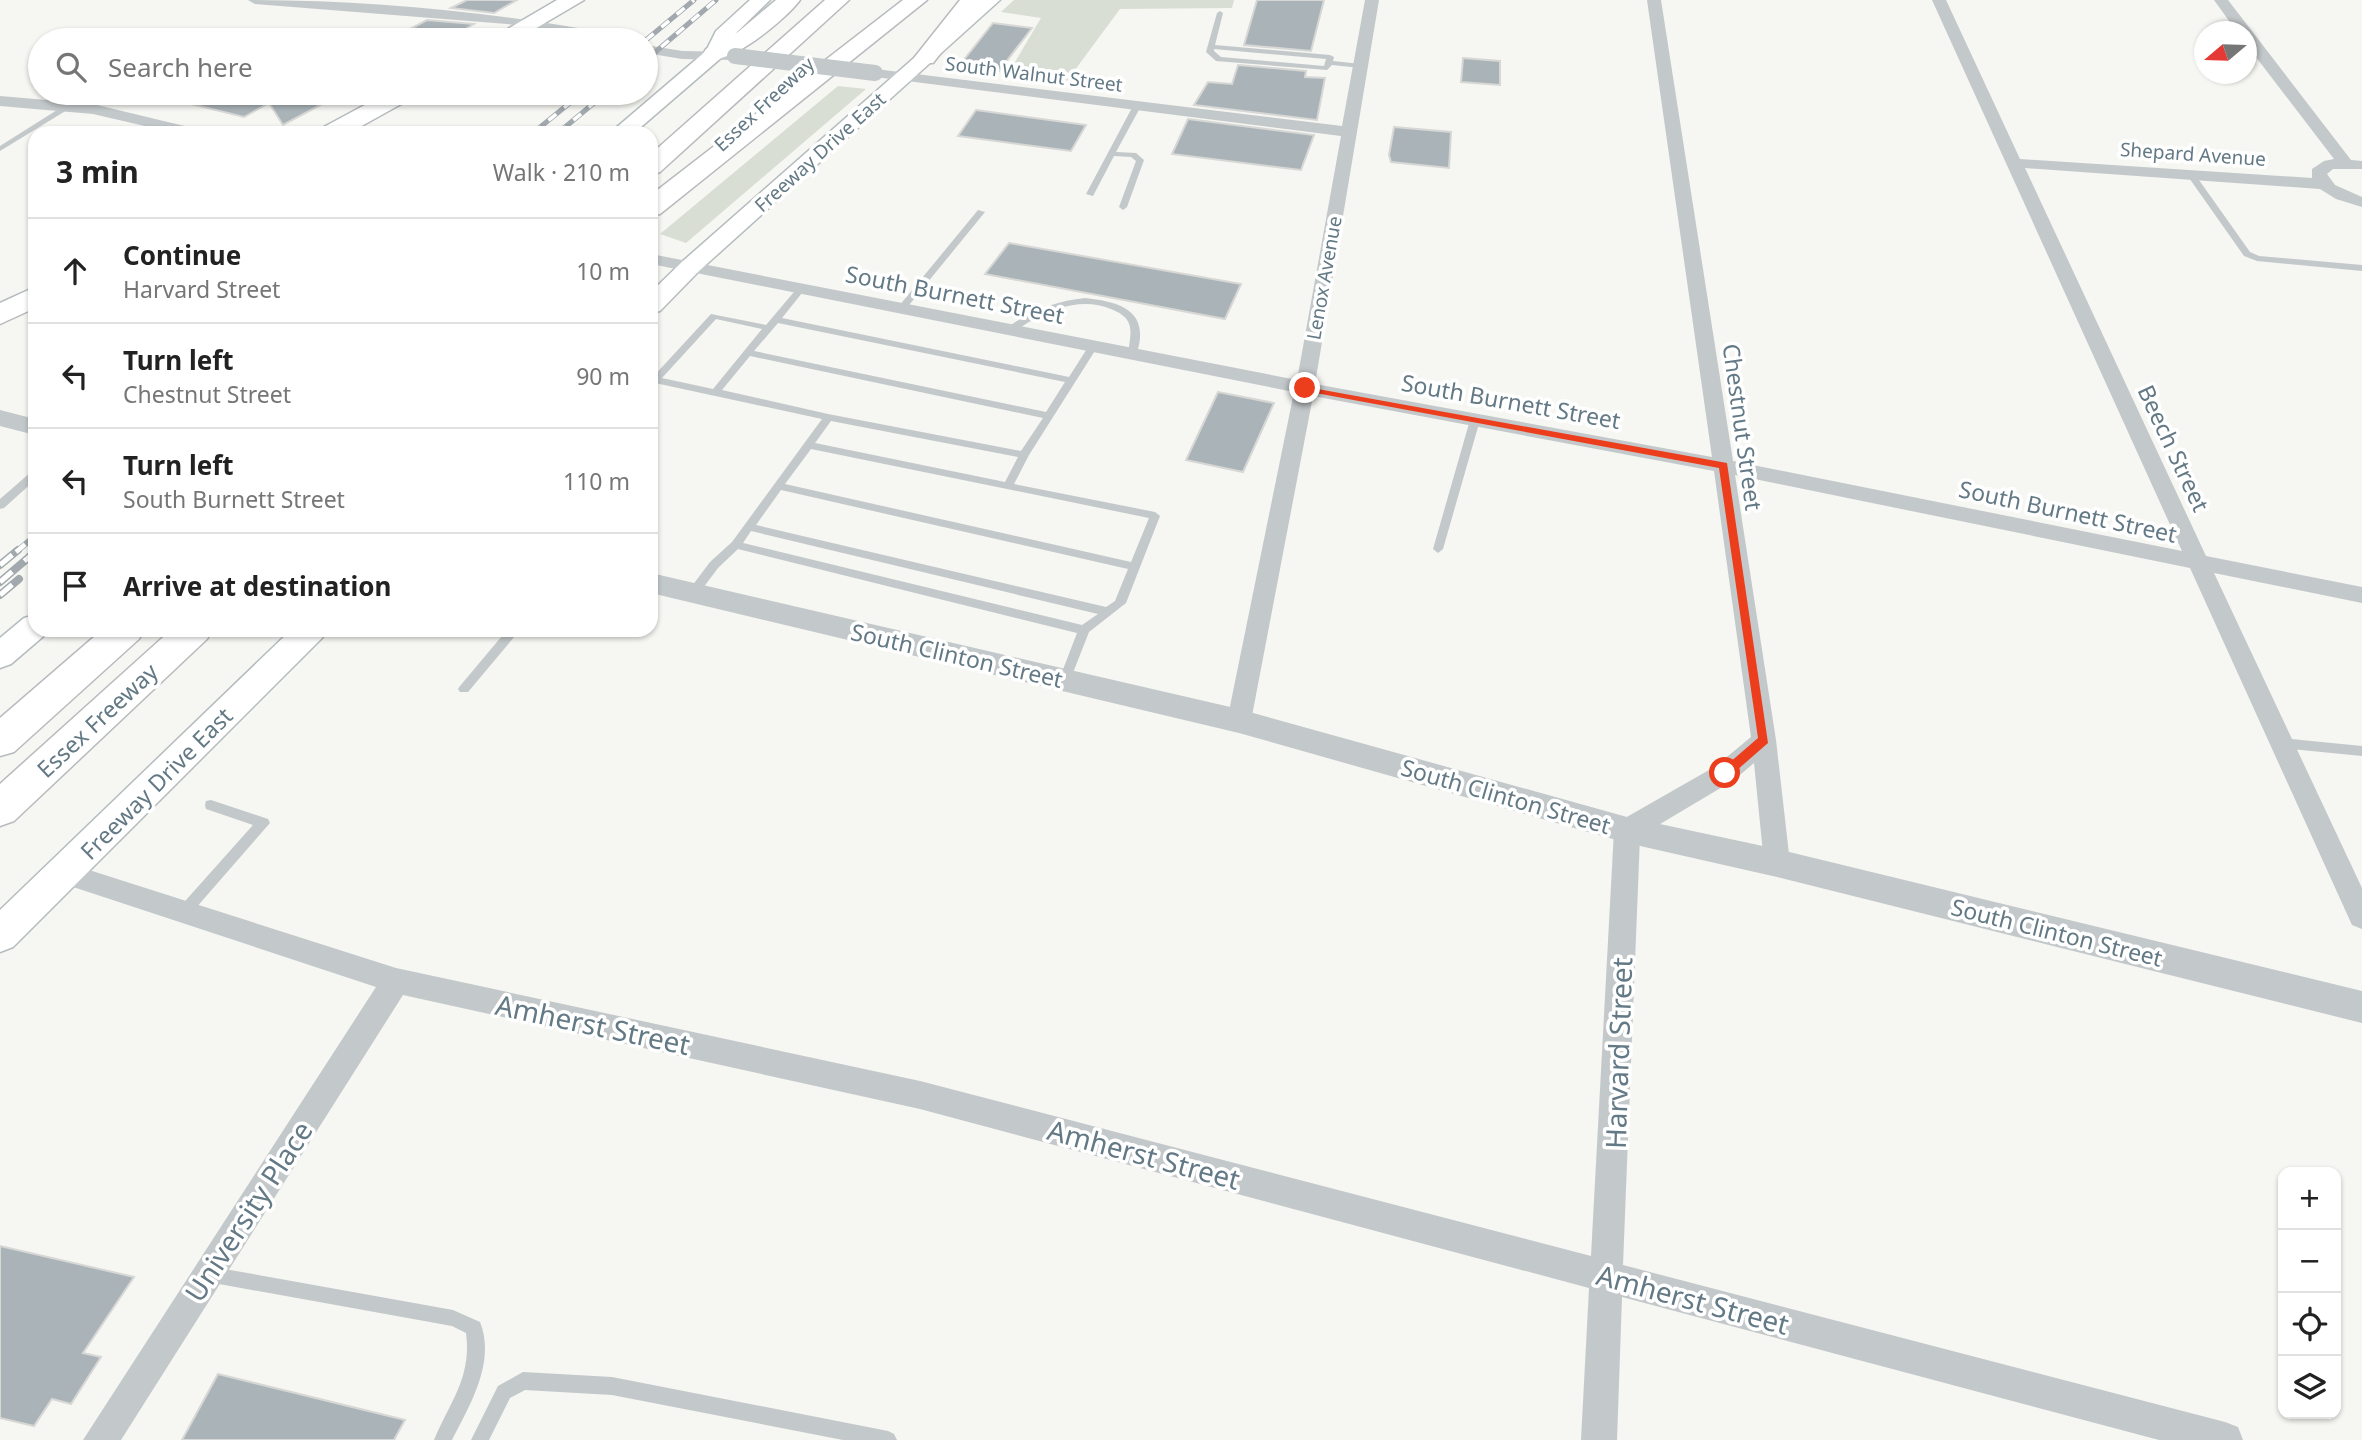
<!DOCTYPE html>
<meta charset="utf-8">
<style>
:root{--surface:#fff;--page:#f2f2f2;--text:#222;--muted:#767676;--line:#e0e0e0}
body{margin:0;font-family:"Noto Sans",sans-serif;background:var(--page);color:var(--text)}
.controls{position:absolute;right:21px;bottom:21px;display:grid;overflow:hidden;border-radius:14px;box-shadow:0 2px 5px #0004}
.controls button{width:63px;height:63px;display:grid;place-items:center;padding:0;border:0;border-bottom:2px solid var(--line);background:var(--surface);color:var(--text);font:35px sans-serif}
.compass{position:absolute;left:2194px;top:21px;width:63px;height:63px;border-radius:50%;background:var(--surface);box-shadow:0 2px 5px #0004;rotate:251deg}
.stop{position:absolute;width:21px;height:21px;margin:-16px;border:5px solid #ec3d1d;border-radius:50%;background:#fff}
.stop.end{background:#ec3d1d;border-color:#fff;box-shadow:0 2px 7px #0008}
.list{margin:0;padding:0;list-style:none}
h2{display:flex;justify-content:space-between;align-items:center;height:91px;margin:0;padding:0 28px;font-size:30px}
h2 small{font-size:23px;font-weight:400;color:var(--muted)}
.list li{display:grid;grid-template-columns:46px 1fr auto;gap:21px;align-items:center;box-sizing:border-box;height:105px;padding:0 28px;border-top:2px solid var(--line)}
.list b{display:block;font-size:26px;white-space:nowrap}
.list p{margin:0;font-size:23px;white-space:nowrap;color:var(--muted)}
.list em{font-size:23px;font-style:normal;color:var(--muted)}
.icon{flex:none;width:38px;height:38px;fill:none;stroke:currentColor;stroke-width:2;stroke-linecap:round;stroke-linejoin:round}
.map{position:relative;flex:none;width:2362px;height:1440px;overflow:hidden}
.search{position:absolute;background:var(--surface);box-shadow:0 2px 5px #0004;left:28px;top:28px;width:630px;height:77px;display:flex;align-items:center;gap:18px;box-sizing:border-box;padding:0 24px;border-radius:38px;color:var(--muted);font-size:26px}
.panel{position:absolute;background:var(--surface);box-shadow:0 2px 5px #0004;left:28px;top:126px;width:630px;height:511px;border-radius:21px}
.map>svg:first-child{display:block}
.green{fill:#d8ded3}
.building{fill:#aab4b8;stroke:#d7d7d5;stroke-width:2}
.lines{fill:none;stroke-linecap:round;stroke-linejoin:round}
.secondary-casing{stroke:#b5bcbf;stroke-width:3}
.primary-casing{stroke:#b6bbbe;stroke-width:3}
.motorway-casing{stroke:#b7bbbe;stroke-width:3}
.service{fill:#c3c8ca;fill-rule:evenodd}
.minor{fill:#c3c8ca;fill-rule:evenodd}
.tertiary{fill:#c3c8ca;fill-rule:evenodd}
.secondary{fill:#fff;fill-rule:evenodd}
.primary{fill:#fff;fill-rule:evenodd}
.motorway{fill:#fff;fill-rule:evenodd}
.rail-far2-casing{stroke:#a1a9ae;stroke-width:5}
.rail-far1-casing{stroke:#a1a9ae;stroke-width:6}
.rail-casing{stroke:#a1a9ae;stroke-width:8}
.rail-far2{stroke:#fff;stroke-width:3.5;stroke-dasharray:10;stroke-linecap:butt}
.rail-far1{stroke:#fff;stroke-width:4.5;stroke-dasharray:12;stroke-linecap:butt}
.rail{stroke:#fff;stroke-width:5;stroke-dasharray:16;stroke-linecap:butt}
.minor-bridge{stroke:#c3c8ca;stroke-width:16}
.route{fill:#ec3d1d}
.labels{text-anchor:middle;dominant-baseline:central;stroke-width:7;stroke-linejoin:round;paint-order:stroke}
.far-street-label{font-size:19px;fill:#637985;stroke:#fff}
.street-label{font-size:23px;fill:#637985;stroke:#fff}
.near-street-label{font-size:28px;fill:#637985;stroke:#fff}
</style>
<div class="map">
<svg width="2362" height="1440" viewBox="0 0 2362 1440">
<rect width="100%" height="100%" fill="#f6f6f2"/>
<path class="green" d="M1014,0H1234L1232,8L1120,9L1063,86L1005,79L1041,18L1001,12Z
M838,86L866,89L686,243L660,234Z"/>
<path class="building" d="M467,0H517L494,13L451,8Z
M1257,0H1324L1311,51L1244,45Z
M427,20L474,24L446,40H389Z
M993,23L1032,28L999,71L959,66Z
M1463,58L1500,61V85L1461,82Z
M1238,65L1306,71L1305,77L1325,78L1317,120L1194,105L1208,82L1232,84Z
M184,93H343L283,125L269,103L244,117L183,102Z
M976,110L1086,125L1071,151L958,136Z
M1188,119L1314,135L1301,170L1172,154Z
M1394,127L1451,132L1449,168L1391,162L1389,155Z
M1009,243L1241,284L1225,319L985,274Z
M1218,392L1274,403L1243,472L1186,460Z
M0,1246L134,1277L83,1353L101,1357L71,1404L52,1399L34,1426L0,1418Z
M218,1374L405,1420L394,1440H182Z"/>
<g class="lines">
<g class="secondary-casing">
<path id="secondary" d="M750,0H770L731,38L721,58L634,133H610L706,51L716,31Z
M980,0H1000L699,271L660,311L651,313V292L683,261Z
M35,615V630H48L46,634L11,664L0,668V638L24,618Z
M291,630H327L322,638L13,947L0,952V910Z"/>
</g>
<g class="primary-casing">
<path id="primary" d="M557,0H584L516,40H489Z
M387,93H416L412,98L349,133H319L322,128Z
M35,287V308L0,324V303Z"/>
</g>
<g class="motorway-casing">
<path id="motorway" d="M776,0H800C785,20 731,65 706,59L703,54L706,49L738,32Z
M825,0H849L660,172L651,175V154Z
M903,0H927L660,214L651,216V195Z
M960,0H982L933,63H917L914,58Z
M102,630H144L139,639L14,752L0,756V718Z
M171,630H212L207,639L14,821L0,826V784Z"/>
</g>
<path class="service" d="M1220,11L1223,13L1215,45L1330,55L1334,57L1333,61L1361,64L1365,66L1361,68L1332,65L1327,70L1216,61L1206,52L1217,13ZM1214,49L1326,59L1324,66L1221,57L1214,51Z
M1134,104L1141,106L1116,152L1136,153L1144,160L1127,207L1123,210L1119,207L1136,161L1131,157L1114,156L1093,196L1086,194Z
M65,105L72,107L0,151V146Z
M2188,173H2194L2250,252L2259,256L2362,265V271L2257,261L2244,256L2187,175Z
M978,210L985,212L905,310H899V306Z
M802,285L806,288L782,318L1069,377L1090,344H1096L1098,346L1029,455L1014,484L1155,512L1160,516L1126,603L1089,632L1069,683L1065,685L1059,680L1077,633L738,549L718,568L697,596H689L687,593L689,590L710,562L732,542L822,419L655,383L652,382L651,379L711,314L766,325L799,286ZM716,319L762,329L713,389L662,378ZM778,323L1065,382L1046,412L754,351ZM750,356L1043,418L1021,451L828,414L722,390ZM831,421L1018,457L1005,482L815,443ZM811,449L1149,518L1131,562L785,484ZM781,490L1128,569L1115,601L1106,607L756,525ZM751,531L1098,614L1082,625L743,543Z
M1085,298C1123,302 1151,312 1136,356H1130L1128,354C1131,331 1136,319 1111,309C1084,298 1056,307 1031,321C1023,325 1016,332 1007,332L1005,330C1027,311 1057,301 1085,298Z
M1475,417L1480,420L1443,549L1438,553L1433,549L1470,420Z
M35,471V480L4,508L0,509V499L31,472Z
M507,630H520L468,692H460L458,689L460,686Z
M2282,738L2362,746V756L2282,748L2278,746L2276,743L2278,740Z
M211,800L268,819L270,823L188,917L183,919L178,917L176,913L178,909L253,825L206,809L205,805L206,801Z
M208,1266L453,1310L480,1322C496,1362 470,1405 452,1440H434C450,1402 472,1377 466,1333L452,1326L208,1282L202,1280L200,1274L202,1268Z
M523,1372L612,1377L888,1431L894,1434L897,1440H843L612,1395L525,1390L510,1398L489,1440H471L498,1386Z"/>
<path class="minor" d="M248,0C370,0 492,12 611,34C623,36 639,32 647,40H599L518,25L255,4Z
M1365,0H1379L1315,384L1712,457L1647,0H1661L1733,461L2182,551L1932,0H1946L2020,159L2312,178V169L2324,161L2334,159L2246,44V32H2237L2214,0H2228L2351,160L2362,161V169H2333L2327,174L2335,185L2362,197V207L2336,199L2320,189L2025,168L2206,556L2362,587V603L2214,573L2362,888V929L2352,925L2190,568L1735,475L1776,740L1790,863L1786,871L1777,874L1768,871L1764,863L1754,763L1734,780L1640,836L1623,1265L2225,1422L2238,1427L2243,1440H2159L1622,1297L1617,1440H1581L1589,1288L920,1109L403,995L121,1440H83L376,987L55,881L51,873L55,865L64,862L396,968L920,1081L1591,1256L1614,830L1618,822L1716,766L1751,737L1714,471L1313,396L1251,721L1248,728L1239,731L1230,728L1227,721L1294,392L651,264V254L1297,380L1341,136L875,77L868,73L875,69L1342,126Z
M646,45L682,51L735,52L742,56L735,60L682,59L646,53Z
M0,96L93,104L201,130L203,133H175L93,114L0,106Z"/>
<path class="tertiary" d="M0,410L35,419V435L0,426Z
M651,573L1239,709L1627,817L1777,849L2362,991V1023L1777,877L1627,843L1239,733L651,593Z"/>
<use href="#secondary" class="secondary"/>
<use href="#primary" class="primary"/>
<use href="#motorway" class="motorway"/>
<g class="rail-far2-casing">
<path id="rail-far2" d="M646,40L694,0
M646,60L716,0
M533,133L582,93
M558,133L606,93"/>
</g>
<g class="rail-far1-casing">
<path id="rail-far1" d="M16,552L35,536"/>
</g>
<g class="rail-casing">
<path id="rail" d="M0,565L18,550
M0,582L35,552
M0,595L19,579"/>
</g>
<use href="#rail-far2" class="rail-far2"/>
<use href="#rail-far1" class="rail-far1"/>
<use href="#rail" class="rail"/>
<path class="minor-bridge" d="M735,56L875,73"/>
</g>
<path class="route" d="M1301,386L1727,463L1768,743L1729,777H1721V770L1758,738L1719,468L1305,391Z"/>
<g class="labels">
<g class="far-street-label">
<text transform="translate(1034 74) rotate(7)">South Walnut Street</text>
<text transform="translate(764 104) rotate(-43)">Essex Freeway</text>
<text transform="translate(820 152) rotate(-42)">Freeway Drive East</text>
<text transform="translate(2193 154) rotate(4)">Shepard Avenue</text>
<text transform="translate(1324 278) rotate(-80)">Lenox Avenue</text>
</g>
<g class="street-label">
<text transform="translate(955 294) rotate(11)">South Burnett Street</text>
<text transform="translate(1511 401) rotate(10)">South Burnett Street</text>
<text transform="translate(1743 427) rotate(82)">Chestnut Street</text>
<text transform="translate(2174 448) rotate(65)">Beech Street</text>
<text transform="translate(2068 511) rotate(12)">South Burnett Street</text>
<text transform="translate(957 655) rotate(13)">South Clinton Street</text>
<text transform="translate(97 720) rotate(-43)">Essex Freeway</text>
<text transform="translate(156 783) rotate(-45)">Freeway Drive East</text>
<text transform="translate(1506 796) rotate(16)">South Clinton Street</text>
<text transform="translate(2057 932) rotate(14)">South Clinton Street</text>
</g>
<g class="near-street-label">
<text transform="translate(593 1024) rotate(12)">Amherst Street</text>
<text transform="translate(1618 1053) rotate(-88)">Harvard Street</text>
<text transform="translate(1144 1154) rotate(15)">Amherst Street</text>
<text transform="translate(248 1211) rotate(-57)">University Place</text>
<text transform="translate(1693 1299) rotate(15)">Amherst Street</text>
</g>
</g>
</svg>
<div class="controls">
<button>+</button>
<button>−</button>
<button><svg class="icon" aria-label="locate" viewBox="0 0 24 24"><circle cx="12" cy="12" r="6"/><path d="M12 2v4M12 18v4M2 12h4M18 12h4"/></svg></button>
<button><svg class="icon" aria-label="layers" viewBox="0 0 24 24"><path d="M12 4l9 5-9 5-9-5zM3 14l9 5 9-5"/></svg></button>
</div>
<svg class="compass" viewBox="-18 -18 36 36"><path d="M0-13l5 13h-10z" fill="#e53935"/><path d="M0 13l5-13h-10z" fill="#767676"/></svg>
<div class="stop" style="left:1725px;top:773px"></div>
<div class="stop end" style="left:1305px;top:388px"></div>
<div class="search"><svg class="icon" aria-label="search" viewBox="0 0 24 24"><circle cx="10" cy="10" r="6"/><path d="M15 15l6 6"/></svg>Search here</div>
<section class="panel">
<h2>3 min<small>Walk · 210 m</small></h2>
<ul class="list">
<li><svg class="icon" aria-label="ahead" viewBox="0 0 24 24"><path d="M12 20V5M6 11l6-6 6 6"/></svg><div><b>Continue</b><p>Harvard Street</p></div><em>10 m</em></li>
<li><svg class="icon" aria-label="left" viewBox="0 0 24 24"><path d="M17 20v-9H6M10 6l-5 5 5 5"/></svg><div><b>Turn left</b><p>Chestnut Street</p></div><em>90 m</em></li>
<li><svg class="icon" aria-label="left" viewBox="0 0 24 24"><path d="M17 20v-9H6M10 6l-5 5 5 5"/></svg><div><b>Turn left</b><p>South Burnett Street</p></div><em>110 m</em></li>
<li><svg class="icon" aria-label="arrive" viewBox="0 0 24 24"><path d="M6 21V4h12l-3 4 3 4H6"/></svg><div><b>Arrive at destination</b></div></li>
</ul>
</section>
</div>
